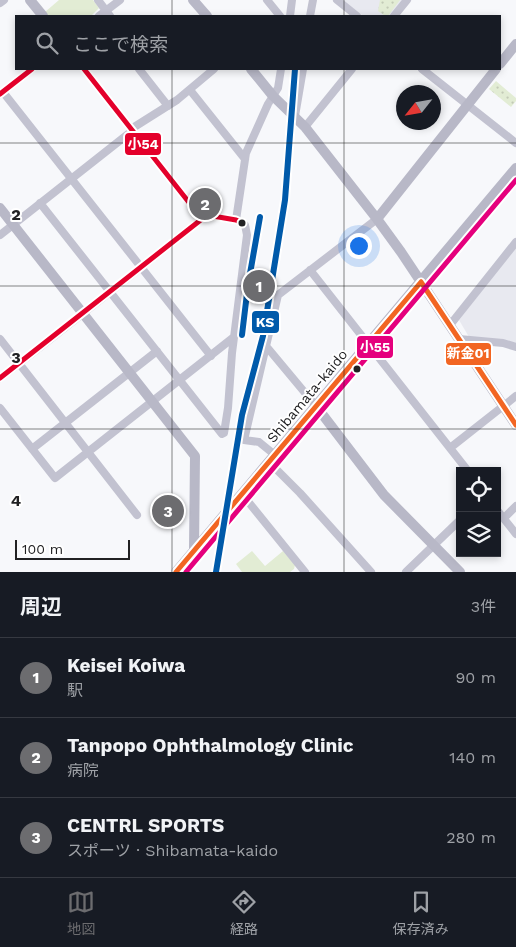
<!DOCTYPE html>
<html lang="ja">
<meta charset="utf-8">
<style>
:root{--surface:#171b24;--page:#20242c;--text:#f1f3f6;--muted:#9ea1a6;--line:#363941;--accent:#6c6c6f}
body{margin:0;font-family:"Work Sans","Noto Sans JP",sans-serif;background:var(--page);color:var(--text)}
.controls{position:absolute;right:15px;bottom:15px;display:grid;overflow:hidden;border-radius:0px;box-shadow:0 2px 8px #0003}
.controls button{width:45px;height:45px;display:grid;place-items:center;padding:0;border:0;border-bottom:1px solid var(--line);background:var(--surface);color:var(--text);font:25px sans-serif}
.compass{position:absolute;left:396px;top:85px;width:45px;height:45px;border-radius:50%;background:var(--surface);box-shadow:0 2px 8px #0003;rotate:239deg}
.scale{position:absolute;left:15px;bottom:12px;width:115px;box-sizing:border-box;padding-left:5px;border:2px solid #212123;border-top:0;font-size:14px;line-height:18px;white-space:nowrap;color:#212123;-webkit-text-stroke:4px #fff;paint-order:stroke}
.you{position:absolute;left:358px;top:245px;width:18px;height:18px;margin:-12px;border:4px solid #fff;border-radius:50%;background:#1a73e8;box-shadow:0 0 0 8px #1a73e833}
.badge{display:grid;place-items:center;width:32px;height:32px;border-radius:50%;background:var(--accent);color:#fff;font-size:16px;font-weight:700}
.pin{position:absolute;translate:-50% -50%;border:2px solid #fff;box-shadow:0 1px 5px #0006}
.list{margin:0;padding:0;list-style:none}
h2{display:flex;justify-content:space-between;align-items:center;height:65px;margin:0;padding:0 20px;font-size:21px}
h2 small{font-size:16px;font-weight:400;color:var(--muted)}
.list li{display:grid;grid-template-columns:32px 1fr auto;gap:15px;align-items:center;box-sizing:border-box;height:80px;padding:0 20px;border-top:1px solid var(--line)}
.list b{display:block;font-size:19px;white-space:nowrap}
.list p{margin:0;font-size:16px;white-space:nowrap;color:var(--muted)}
.list em{font-size:16px;font-style:normal;color:var(--muted)}
.icon{flex:none;width:28px;height:28px;fill:none;stroke:currentColor;stroke-width:2;stroke-linecap:round;stroke-linejoin:round}
.map{position:relative;flex:none;width:516px;height:572px;overflow:hidden}
.search{position:absolute;background:var(--surface);box-shadow:0 2px 8px #0003;left:15px;right:15px;top:15px;height:55px;display:flex;align-items:center;gap:12px;box-sizing:border-box;padding:0 18px;border-radius:0px;color:var(--muted);font-size:19px}
.sheet{height:305px;background:var(--surface)}
nav{display:flex;justify-content:space-around;align-items:center;box-sizing:border-box;height:70px;border-top:1px solid var(--line);background:var(--surface);font-size:14px;color:var(--muted)}
nav a{display:grid;justify-items:center;gap:2px}
nav .on{color:var(--accent)}
.map>svg:first-child{display:block}
.built{fill:#e8e9f0}
.grass{fill:url(#grass-dots)}
.garden{fill:#e2ecd4}
.lines{fill:none;stroke-linecap:round;stroke-linejoin:round}
.street{stroke:#c2c2d0;stroke-width:8}
.secondary{stroke:#b8b8c7;stroke-width:10}
.bus-1-casing{stroke:#fff;stroke-width:9}
.bus-2-casing{stroke:#fff;stroke-width:9}
.bus-3-casing{stroke:#fff;stroke-width:9}
.bus-1{stroke:#f26522;stroke-width:5}
.bus-2{stroke:#e5007d;stroke-width:5}
.bus-3{stroke:#e4002b;stroke-width:5}
.rail-1-casing{stroke:#fff;stroke-width:10}
.rail-1{stroke:#005aaa;stroke-width:6}
.grid{fill:none;stroke:#212123;stroke-width:1;stroke-opacity:0.55}
.bus-dot{fill:#212123;stroke:#fff;stroke-width:2}
.labels{text-anchor:middle;dominant-baseline:central;stroke-width:4;stroke-linejoin:round;paint-order:stroke}
.street-label{font-size:14px;fill:#212123;stroke:#fff}
.grid-label{font-size:16px;text-anchor:middle;font-weight:bold;fill:#212123;stroke:#fff;stroke-width:4;stroke-linejoin:round;paint-order:stroke}
.line-badge{stroke:#fff;stroke-width:2}
.badge-label{font-size:14px;text-anchor:middle;font-weight:bold;fill:#fff}
</style>
<div class="map">
<svg width="516" height="572" viewBox="0 0 516 572">
<defs>
<pattern id="grass-dots" width="8" height="8" patternUnits="userSpaceOnUse" patternTransform="scale(1.25)"><rect width="8" height="8" fill="#e2ecd4"/><path d="M2 2h.1M6 6h.1" fill="none" stroke="#c2cab6" stroke-width="1.8" stroke-linecap="round"/></pattern>
</defs>
<rect width="100%" height="100%" fill="#f7f8fb"/>
<path class="built" d="M343,0H403L391,16H363Z
M516,247V343L504,340L469,337L459,320Z"/>
<path class="grass" d="M380,0H400L388,16H385L378,11Z
M496,81L516,98V101L511,107L489,89Z"/>
<path class="garden" d="M59,0H93L99,8L91,16H48L45,12Z
M252,551L265,566L283,551L295,565L294,569L290,572H242L236,564Z"/>
<g class="lines">
<path class="street" d="M98,0L110,16
M267,0L280,16
M337,0L357,16
M0,3L4,0
M99,16L120,0
M290,16L292,0
M310,16L313,0
M394,16L407,0
M84,69L202,219
M139,69L168,106
M422,69L516,143
M190,90L245,159
M3,92L211,356
M0,94L32,69
M295,116L303,69
M305,127L352,69
M131,129L177,100L214,69
M236,220L246,153L268,104L278,88L281,69
M0,235L132,131
M310,270L468,471
M450,325L516,242
M0,339L137,515
M459,339L503,343L516,347
M266,346L316,406
M0,378C70,325 138,269 207,215L236,220L245,225L247,235L232,353L228,408L224,433L222,434L40,203
M0,408L55,478L234,337
M450,448L516,396
M32,449L157,351
M275,455L259,442L244,440L278,295L377,219
M269,462L300,493L371,572
M242,494L305,572
M497,510L516,534
M504,518L516,506
M406,572L460,520"/>
<path class="secondary" d="M30,0L43,16
M193,0L207,16
M500,64L516,44
M251,69L273,96L305,127L377,219L401,252L516,425
M0,208L195,456L194,550
M377,219L496,69
M316,406L384,495L460,572
M176,572L516,168"/>
<g class="bus-1-casing">
<path id="bus-1" d="M421,282L516,425
M176,572L421,282"/>
</g>
<g class="bus-2-casing">
<path id="bus-2" d="M186,572L516,180"/>
</g>
<g class="bus-3-casing">
<path id="bus-3" d="M84,69L202,219
M0,94L32,69
M0,378L207,215L236,220L242,223"/>
</g>
<use href="#bus-1" class="bus-1"/>
<use href="#bus-2" class="bus-2"/>
<use href="#bus-3" class="bus-3"/>
<g class="rail-1-casing">
<path id="rail-1" d="M242,335L248,285L260,217
M216,572L242,415L263,336L285,200L295,69"/>
</g>
<use href="#rail-1" class="rail-1"/>
</g>
<path class="grid" d="M172,0V16M344,0V16M172,69V572M344,69V572M0,143H516M0,286H516M0,429H516"/>
<g class="bus-dot">
<circle cx="242" cy="223" r="4.5"/>
<circle cx="357" cy="369" r="4.5"/>
</g>
<g class="labels">
<g class="street-label">
<text transform="translate(307 396) rotate(-50)">Shibamata-kaido</text>
</g>
</g>
<g class="grid-label">
<text x="16" y="220">2</text>
<text x="16" y="363">3</text>
<text x="16" y="506">4</text>
</g>
<g class="line-badge">
<rect x="124" y="132" width="38" height="24" rx="5" fill="#e4002b"/>
<rect x="251" y="310" width="29" height="24" rx="5" fill="#005aaa"/>
<rect x="356" y="335" width="38" height="24" rx="5" fill="#e5007d"/>
<rect x="445" y="342" width="47" height="24" rx="5" fill="#f26522"/>
</g>
<g class="badge-label">
<text x="143" y="149">小54</text>
<text x="265" y="327">KS</text>
<text x="375" y="352">小55</text>
<text x="468" y="358">新金01</text>
</g>
</svg>
<div class="controls">
<button><svg class="icon" aria-label="locate" viewBox="0 0 24 24"><circle cx="12" cy="12" r="6"/><path d="M12 2v4M12 18v4M2 12h4M18 12h4"/></svg></button>
<button><svg class="icon" aria-label="layers" viewBox="0 0 24 24"><path d="M12 4l9 5-9 5-9-5zM3 14l9 5 9-5"/></svg></button>
</div>
<svg class="compass" viewBox="-18 -18 36 36"><path d="M0-13l5 13h-10z" fill="#e53935"/><path d="M0 13l5-13h-10z" fill="#9ea1a6"/></svg>
<div class="scale">100 m</div>
<div class="you"></div>
<div class="pin badge" style="left:259px;top:286px">1</div>
<div class="pin badge" style="left:205px;top:204px">2</div>
<div class="pin badge" style="left:168px;top:511px">3</div>
<div class="search"><svg class="icon" aria-label="search" viewBox="0 0 24 24"><circle cx="10" cy="10" r="6"/><path d="M15 15l6 6"/></svg>ここで検索</div>
</div>
<section class="sheet">
<h2>周辺<small>3件</small></h2>
<ul class="list">
<li><span class="badge">1</span><div><b>Keisei Koiwa</b><p>駅</p></div><em>90 m</em></li>
<li><span class="badge">2</span><div><b>Tanpopo Ophthalmology Clinic</b><p>病院</p></div><em>140 m</em></li>
<li><span class="badge">3</span><div><b>CENTRL SPORTS</b><p>スポーツ · Shibamata-kaido</p></div><em>280 m</em></li>
</ul>
</section>
<nav>
<a class="on"><svg class="icon" aria-label="map" viewBox="0 0 24 24"><path d="M3 6l6-2 6 2 6-2v14l-6 2-6-2-6 2zM9 4v14M15 6v14"/></svg>地図</a>
<a><svg class="icon" aria-label="directions" viewBox="0 0 24 24"><path d="M12 3l9 9-9 9-9-9zM9 14v-3h6M13 9l2 2-2 2"/></svg>経路</a>
<a><svg class="icon" aria-label="saved" viewBox="0 0 24 24"><path d="M7 4h10v16l-5-4-5 4z"/></svg>保存済み</a>
</nav>
